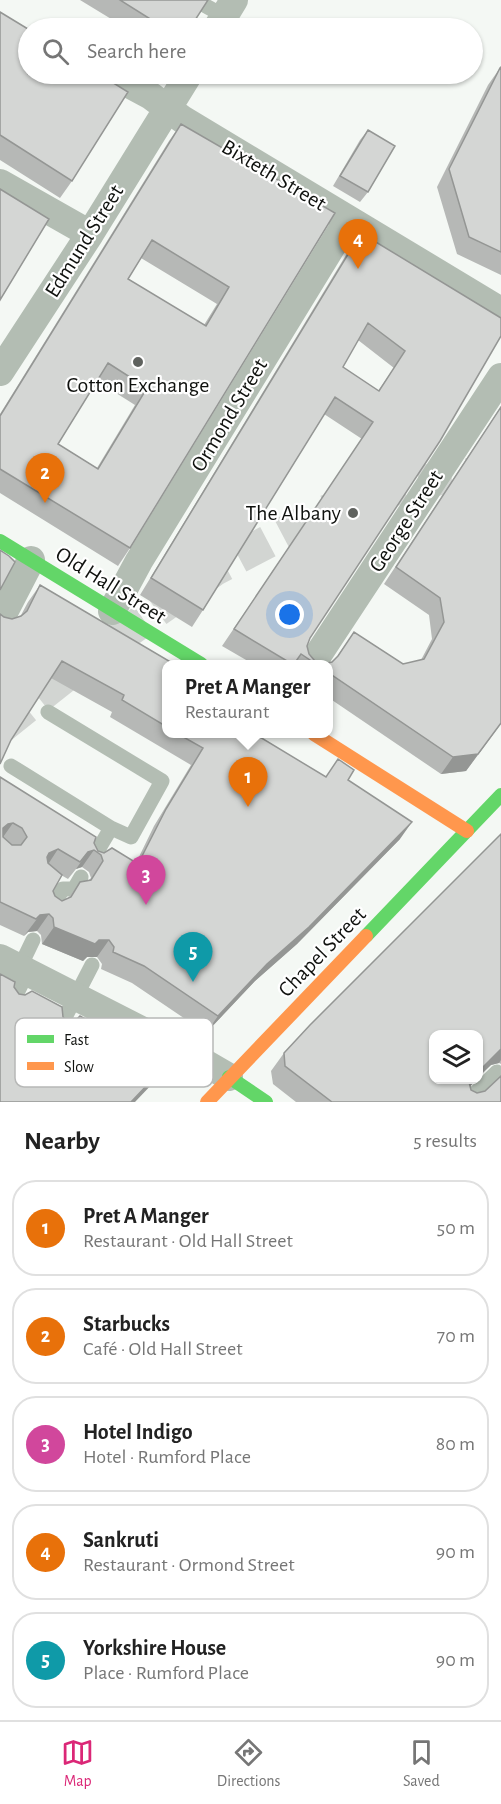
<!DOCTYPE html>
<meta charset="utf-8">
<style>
:root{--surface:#fff;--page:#f2f2f2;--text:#222;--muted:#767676;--line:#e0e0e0;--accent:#db2777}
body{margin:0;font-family:"Alegreya Sans",sans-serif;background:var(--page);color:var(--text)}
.controls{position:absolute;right:18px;bottom:18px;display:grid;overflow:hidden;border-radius:12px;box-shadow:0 2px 4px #0004}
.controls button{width:54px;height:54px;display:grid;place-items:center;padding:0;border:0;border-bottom:2px solid var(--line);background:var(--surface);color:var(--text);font:30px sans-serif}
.you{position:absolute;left:290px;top:615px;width:21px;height:21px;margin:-15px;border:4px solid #fff;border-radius:50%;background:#1a73e8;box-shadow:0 0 0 9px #1a73e833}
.badge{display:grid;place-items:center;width:39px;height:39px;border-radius:50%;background:var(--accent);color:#fff;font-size:20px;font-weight:700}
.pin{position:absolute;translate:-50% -50px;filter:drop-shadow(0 2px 3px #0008)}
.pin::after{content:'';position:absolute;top:32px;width:21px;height:18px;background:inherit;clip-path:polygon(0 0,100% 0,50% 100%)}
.popup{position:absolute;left:162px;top:660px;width:171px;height:78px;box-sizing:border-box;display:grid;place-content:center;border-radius:12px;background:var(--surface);filter:drop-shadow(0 2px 4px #0005);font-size:20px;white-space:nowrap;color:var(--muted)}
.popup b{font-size:22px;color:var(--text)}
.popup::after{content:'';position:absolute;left:50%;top:100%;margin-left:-12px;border:12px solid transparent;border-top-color:var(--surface)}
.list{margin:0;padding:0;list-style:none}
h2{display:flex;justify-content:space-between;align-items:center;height:78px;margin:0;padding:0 24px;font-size:26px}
h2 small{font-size:20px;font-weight:400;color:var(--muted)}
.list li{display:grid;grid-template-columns:39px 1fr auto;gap:18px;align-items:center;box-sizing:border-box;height:96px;margin:0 12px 12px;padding:0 12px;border:2px solid var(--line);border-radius:24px}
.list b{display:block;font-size:22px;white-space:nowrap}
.list p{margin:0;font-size:20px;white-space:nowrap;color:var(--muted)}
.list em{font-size:20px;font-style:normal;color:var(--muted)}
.icon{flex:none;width:33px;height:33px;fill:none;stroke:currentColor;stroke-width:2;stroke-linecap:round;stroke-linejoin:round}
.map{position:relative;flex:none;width:501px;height:1102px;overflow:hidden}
.search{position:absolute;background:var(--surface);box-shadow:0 2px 4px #0004;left:18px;right:18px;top:18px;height:66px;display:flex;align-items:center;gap:15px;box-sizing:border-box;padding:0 21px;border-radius:33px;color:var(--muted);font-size:22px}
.sheet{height:618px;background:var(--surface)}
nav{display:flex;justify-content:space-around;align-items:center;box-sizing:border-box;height:84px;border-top:2px solid var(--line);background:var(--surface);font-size:16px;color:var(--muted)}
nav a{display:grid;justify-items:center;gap:3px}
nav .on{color:var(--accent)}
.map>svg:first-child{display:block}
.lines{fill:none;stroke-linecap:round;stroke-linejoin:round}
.primary-tunnel{stroke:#d2d5d2;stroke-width:33;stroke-dasharray:33 16;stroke-linecap:butt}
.lane{stroke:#b3bdb3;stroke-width:15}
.street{stroke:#b3bdb3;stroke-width:28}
.fast{stroke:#63d668;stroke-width:14}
.slow{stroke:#ff974d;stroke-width:14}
.wall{fill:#b6b8b6;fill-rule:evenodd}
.shaded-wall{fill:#949694}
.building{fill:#d4d6d4;stroke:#949694;stroke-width:1.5;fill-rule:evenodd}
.poi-dot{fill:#5f625e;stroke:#fff;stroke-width:2}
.labels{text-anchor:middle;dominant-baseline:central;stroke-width:4.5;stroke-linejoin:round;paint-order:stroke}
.street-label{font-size:22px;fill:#0f110e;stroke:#fff}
.poi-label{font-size:22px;fill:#0f110e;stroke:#fff}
.key{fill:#fff;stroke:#b7b8b7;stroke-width:1.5}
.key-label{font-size:16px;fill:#0f110e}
</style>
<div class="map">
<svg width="501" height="1102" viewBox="0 0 501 1102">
<rect width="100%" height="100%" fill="#f4f8f4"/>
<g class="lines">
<path class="primary-tunnel" d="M0,728L69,673L214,570L324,512L418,482L501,470"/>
<path class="lane" d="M204,5L224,16
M48,712L162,781L131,837L111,828
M11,766L111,828L92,860
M51,908L63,889H74L81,877
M20,967L33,940
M12,1003L28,971
M59,1029L92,965
M466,1102L497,1072"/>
<path class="street" d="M217,28L234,0
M110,74L151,96L182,119L501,311
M0,183L90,234
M0,372L90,234L189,74
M112,611L139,561L348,220
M0,620L31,560
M312,664L501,377
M0,958L198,1059L229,1077"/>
<path class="fast" d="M0,541L201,664
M366,936L501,795
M229,1077L266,1102"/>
<path class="slow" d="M314,734L467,831
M207,1102L366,936"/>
</g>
<path class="wall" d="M80,0H208L190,28H126Z
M0,12L72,181L60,198L0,160Z
M501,67V275L457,254L437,187L488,85L500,68Z
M181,124L335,213L130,548L118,566L0,493V414L169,141ZM141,258L217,304L204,325L128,279ZM97,381L135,405L97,468L58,444Z
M368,130V192L360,202L333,186L360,140Z
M361,233L501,318L310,638L307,646L309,654L315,661L323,664L332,662L336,658L354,632L403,664L421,660L432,639L429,615L384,584L501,406V724L466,771L441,774L329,698V664H253L222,646L362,439L324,414L203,610L192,627L140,595L349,250ZM358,340L394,368L378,391L343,367Z
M40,585L167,664V734H255L325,777L348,780L400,839L297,944L255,981L206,1033L132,983L101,969L102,964L97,957H87L83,961L42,944L41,935L37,931L28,932L24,936L0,925V777L94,843L98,851L136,863L154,826L191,765L110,717L112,712L51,678L4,617L12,619L20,617L28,602ZM82,867L89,872L91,878L89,880L80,882L69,897L62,901L55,896L53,891L61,875L68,879L76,869Z
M501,834V1064L499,1063L491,1065L470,1086L471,1090L477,1093L501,1102H296L273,1084L271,1071L284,1053Z"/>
<path class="shaded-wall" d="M501,723L466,771L441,774L453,757Z
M412,822L400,839L297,944L255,981L206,1033L218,1016L267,964Z
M13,823L1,840L3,828L8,824Z
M58,849L47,866L38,870L49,853Z
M94,850L82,867L76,869L88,852Z
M49,914L37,931L28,932L24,936L40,915Z
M54,927L99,940H109L97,957H87L83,961L42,944Z
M501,1049V1060L499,1063L491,1065L478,1077V1072Z
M167,1064L155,1081L135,1102H131Z
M471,1080H476L457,1100Z"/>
<path class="building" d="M120,0H208L190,28H162L163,27Z
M0,12L28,29V74H99L128,92L72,181L0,135Z
M501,67V252L469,237L449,169L500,68Z
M181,124L335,213L130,548L0,469V416ZM152,240L229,287L206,326L128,279ZM108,363L147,388L98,469L58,444Z
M368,130L395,146L368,192L340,176Z
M0,189L49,219L0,300Z
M361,233L501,318V336L440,441L310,638L307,646L309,654L315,661L323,664L332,662L338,656L354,632L403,664L424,659L444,622L440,598L396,567L501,407V723L478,754L453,757L329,673V664H316L301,654L294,664H292L234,629L373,422L335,397L203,610L151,578ZM368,323L405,351L379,391L343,367Z
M0,550L9,556L15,562L0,590Z
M40,585L174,664H167V727L122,700L124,695L62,661L11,740L0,764V614L4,617L12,619L21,616L27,611Z
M178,734H255L326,777L338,759L354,770L348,780L412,822L309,927L267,964L218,1016L144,966L113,952L114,947L109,940H99L95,944L54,927L53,918L49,914L40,915L36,919L0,902V777L96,837L94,843L98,851L104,853L112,848L138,864L166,809L203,748ZM13,823L22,828L27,837L21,845H12L3,837V828L8,824ZM58,849L80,862L88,852L94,850L101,855L103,861L91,880L80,882L71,897L62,901L55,896L53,891L62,875L48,863L47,857L49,853Z
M501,834V1049L478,1072V1035H434V1080H471L469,1082L471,1090L477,1093L485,1091L501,1076V1102H332L285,1066L284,1053L310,1025Z
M0,974L15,982L14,987L19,994L25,995L32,991L62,1007L63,1017L67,1021L76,1020L80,1016L167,1064L131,1102H0Z"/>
<g class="poi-dot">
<circle cx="138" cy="362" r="6"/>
<circle cx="353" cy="513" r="6"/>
</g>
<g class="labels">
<g class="street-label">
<text transform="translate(274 175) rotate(31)">Bixteth Street</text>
<text transform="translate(84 241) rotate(-58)">Edmund Street</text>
<text transform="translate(229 415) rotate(-59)">Ormond Street</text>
<text transform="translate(406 521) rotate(-57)">George Street</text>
<text transform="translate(111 585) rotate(32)">Old Hall Street</text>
<text transform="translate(322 952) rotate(-46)">Chapel Street</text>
</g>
<g class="poi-label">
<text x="138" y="385">Cotton Exchange</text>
<text x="341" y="513" text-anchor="end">The Albany</text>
</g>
</g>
<rect x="15" y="1018" width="198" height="69" rx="9" class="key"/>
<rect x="27" y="1035" width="27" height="8" fill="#63d668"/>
<rect x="27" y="1062" width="27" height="8" fill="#ff974d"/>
<g class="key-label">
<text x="64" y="1045">Fast</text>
<text x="64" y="1072">Slow</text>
</g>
</svg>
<div class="controls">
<button><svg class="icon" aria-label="layers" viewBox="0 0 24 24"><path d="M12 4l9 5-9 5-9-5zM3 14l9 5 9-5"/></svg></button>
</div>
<div class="you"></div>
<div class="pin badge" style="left:248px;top:807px;background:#e8710a">1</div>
<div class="popup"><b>Pret A Manger</b>Restaurant</div>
<div class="pin badge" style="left:45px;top:503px;background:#e8710a">2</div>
<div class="pin badge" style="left:146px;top:905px;background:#d1479c">3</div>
<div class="pin badge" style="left:358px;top:269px;background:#e8710a">4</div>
<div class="pin badge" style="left:193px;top:982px;background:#0f9aa8">5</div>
<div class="search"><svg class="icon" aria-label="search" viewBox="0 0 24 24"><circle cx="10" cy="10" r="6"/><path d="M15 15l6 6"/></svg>Search here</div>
</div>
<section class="sheet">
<h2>Nearby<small>5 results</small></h2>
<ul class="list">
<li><span class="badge" style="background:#e8710a">1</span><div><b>Pret A Manger</b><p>Restaurant · Old Hall Street</p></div><em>50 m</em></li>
<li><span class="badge" style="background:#e8710a">2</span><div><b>Starbucks</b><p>Café · Old Hall Street</p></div><em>70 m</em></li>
<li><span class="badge" style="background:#d1479c">3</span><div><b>Hotel Indigo</b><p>Hotel · Rumford Place</p></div><em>80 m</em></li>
<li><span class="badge" style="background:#e8710a">4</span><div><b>Sankruti</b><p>Restaurant · Ormond Street</p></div><em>90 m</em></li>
<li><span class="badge" style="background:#0f9aa8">5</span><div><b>Yorkshire House</b><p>Place · Rumford Place</p></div><em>90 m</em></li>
</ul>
</section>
<nav>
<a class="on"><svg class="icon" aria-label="map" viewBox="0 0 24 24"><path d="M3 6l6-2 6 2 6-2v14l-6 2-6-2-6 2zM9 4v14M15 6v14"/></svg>Map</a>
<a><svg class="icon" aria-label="directions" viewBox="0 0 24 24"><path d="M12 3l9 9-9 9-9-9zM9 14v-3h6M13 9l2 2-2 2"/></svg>Directions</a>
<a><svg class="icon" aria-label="saved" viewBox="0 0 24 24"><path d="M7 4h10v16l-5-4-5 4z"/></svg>Saved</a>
</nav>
